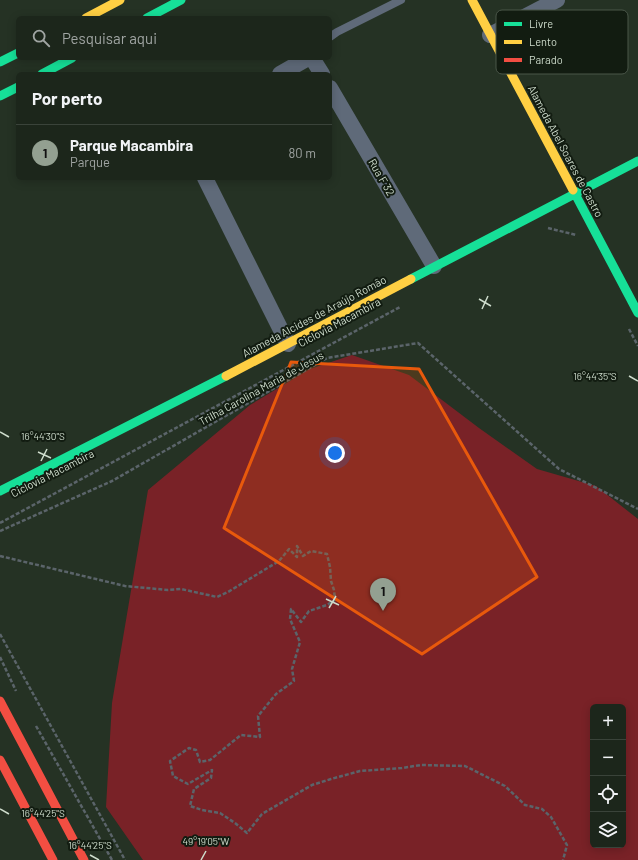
<!DOCTYPE html>
<html lang="pt">
<meta charset="utf-8">
<style>
:root{--surface:#1c261b;--page:#293228;--text:#f1f3f6;--muted:#a0a5a3;--line:#3a433a;--accent:#93a091}
body{margin:0;font-family:Barlow,sans-serif;background:var(--page);color:var(--text)}
.controls{position:absolute;right:12px;bottom:12px;display:grid;overflow:hidden;border-radius:6px;box-shadow:0 2px 10px #0003}
.controls button{width:36px;height:36px;display:grid;place-items:center;padding:0;border:0;border-bottom:1px solid var(--line);background:var(--surface);color:var(--text);font:20px sans-serif}
.you{position:absolute;left:335px;top:453px;width:14px;height:14px;margin:-10px;border:3px solid #fff;border-radius:50%;background:#1a73e8;box-shadow:0 0 0 6px #1a73e833}
.badge{display:grid;place-items:center;width:26px;height:26px;border-radius:50%;background:var(--accent);color:#111;font-size:13px;font-weight:700}
.pin{position:absolute;translate:-50% -33px;filter:drop-shadow(0 1px 2px #0008)}
.pin::after{content:'';position:absolute;top:21px;width:14px;height:12px;background:inherit;clip-path:polygon(0 0,100% 0,50% 100%)}
.list{margin:0;padding:0;list-style:none}
h2{display:flex;justify-content:space-between;align-items:center;height:52px;margin:0;padding:0 16px;font-size:17px}
h2 small{font-size:13px;font-weight:400;color:var(--muted)}
.list li{display:grid;grid-template-columns:26px 1fr auto;gap:12px;align-items:center;box-sizing:border-box;height:56px;padding:0 16px;border-top:1px solid var(--line)}
.list b{display:block;font-size:15px;white-space:nowrap}
.list p{margin:0;font-size:13px;white-space:nowrap;color:var(--muted)}
.list em{font-size:13px;font-style:normal;color:var(--muted)}
.icon{flex:none;width:22px;height:22px;fill:none;stroke:currentColor;stroke-width:2;stroke-linecap:round;stroke-linejoin:round}
.map{position:relative;flex:none;width:638px;height:860px;overflow:hidden}
.search{position:absolute;background:var(--surface);box-shadow:0 2px 10px #0003;left:16px;top:16px;width:316px;height:44px;display:flex;align-items:center;gap:10px;box-sizing:border-box;padding:0 14px;border-radius:6px;color:var(--muted);font-size:15px}
.panel{position:absolute;background:var(--surface);box-shadow:0 2px 10px #0003;left:16px;top:72px;width:316px;height:108px;border-radius:6px}
.map>svg:first-child{display:block}
.green{fill:#792227;fill-rule:evenodd}
.lines{fill:none;stroke-linecap:round;stroke-linejoin:round}
.path{stroke:#5b646a;stroke-width:2.5;stroke-dasharray:4 2;stroke-linecap:butt}
.lane{stroke:#5f6a79;stroke-width:8}
.street{stroke:#5f6a79;stroke-width:16}
.fast{stroke:#16e098;stroke-width:9}
.slow{stroke:#ffcf43;stroke-width:9}
.jam{stroke:#f24e42;stroke-width:9}
.marked{fill:#e8590c;fill-opacity:0.2;stroke:#e8590c;stroke-width:3;stroke-linejoin:round}
.ticks{fill:none;stroke:#cedccc;stroke-width:1.5}
.labels{text-anchor:middle;dominant-baseline:central;stroke-width:4;stroke-linejoin:round;paint-order:stroke}
.street-label{font-size:11px;fill:#cedccc;stroke:#121c11}
.key{fill:#121c11;stroke:#4a5649;stroke-width:1}
.key-label{font-size:11px;fill:#cedccc}
.ticks-label{font-size:10px;text-anchor:middle;fill:#cedccc;stroke:#121c11;stroke-width:4;stroke-linejoin:round;paint-order:stroke}
</style>
<div class="map">
<svg width="638" height="860" viewBox="0 0 638 860">
<rect width="100%" height="100%" fill="#253224"/>
<path class="green" d="M352,355L409,375L479,428L537,469L596,486L638,519V860H143L106,807L112,703L148,490L250,405L310,369ZM593,707H623V845H593Z"/>
<g class="lines">
<path class="path" d="M548,228L576,235
M629,329L638,346
M0,523L400,307
M0,531L112,481L327,358L418,343L559,469L638,509
M0,556L125,586L168,590L181,589L217,597L228,592L279,561L289,549L297,557V546L303,556L311,551L327,554L330,567L331,581L334,590L335,600L327,605L309,611L301,622L291,609L290,619L300,642L292,669L294,681L276,694L258,716L260,737L241,735L210,760L200,762L196,750L189,748L170,761L173,776L188,784L212,770L211,778L194,789L190,806L202,810L220,813L235,823L247,833L262,814L312,785L331,779L360,771L402,768L421,765L465,766L505,786L525,805L542,809L551,817L567,845L563,860
M0,634L125,860
M0,657L16,691
M36,726L112,860"/>
<path class="lane" d="M330,37L337,32L401,0"/>
<path class="street" d="M490,35L557,0
M312,58L322,74
M280,74L308,58
M330,88L434,266
M205,178L288,344"/>
<path class="fast" d="M147,18L181,0
M0,62L18,53
M42,74L72,58
M0,96L18,87
M573,190L638,313
M411,279L638,161
M0,491L226,376"/>
<path class="slow" d="M472,0L573,190
M86,18L120,0
M226,376L411,279"/>
<path class="jam" d="M0,701L84,860
M0,760L53,860"/>
</g>
<path class="marked" d="M291,362L419,369L537,577L422,654L224,528Z"/>
<path class="ticks" d="M479,299L491,306M482,309L488,296M629,376L638,381M0,432L9,437M38,452L51,458M41,461L47,449M326,599L339,605M329,608L336,596M0,809L9,814M90,855L99,860M201,860L206,851"/>
<g class="labels">
<g class="street-label">
<text transform="translate(566 151) rotate(62)">Alameda Abel Soares de Castro</text>
<text transform="translate(382 177) rotate(60)">Rua F 32</text>
<text transform="translate(314 316) rotate(-28)">Alameda Alcides de Araújo Romão</text>
<text transform="translate(339 322) rotate(-28)">Ciclovia Macambira</text>
<text transform="translate(261 388) rotate(-29)">Trilha Carolina Maria de Jesus</text>
<text transform="translate(52 473) rotate(-27)">Ciclovia Macambira</text>
</g>
</g>
<rect x="496" y="10" width="132" height="64" rx="6" class="key"/>
<rect x="504" y="22" width="18" height="4" fill="#16e098"/>
<rect x="504" y="40" width="18" height="4" fill="#ffcf43"/>
<rect x="504" y="58" width="18" height="4" fill="#f24e42"/>
<g class="key-label">
<text x="529" y="28">Livre</text>
<text x="529" y="46">Lento</text>
<text x="529" y="64">Parado</text>
</g>
<g class="ticks-label">
<text x="595" y="380">16°44'35"S</text>
<text x="43" y="440">16°44'30"S</text>
<text x="43" y="817">16°44'25"S</text>
<text x="206" y="845">49°19'05"W</text>
<text x="90" y="849">16°44'25"S</text>
</g>
</svg>
<div class="controls">
<button>+</button>
<button>−</button>
<button><svg class="icon" aria-label="locate" viewBox="0 0 24 24"><circle cx="12" cy="12" r="6"/><path d="M12 2v4M12 18v4M2 12h4M18 12h4"/></svg></button>
<button><svg class="icon" aria-label="layers" viewBox="0 0 24 24"><path d="M12 4l9 5-9 5-9-5zM3 14l9 5 9-5"/></svg></button>
</div>
<div class="you"></div>
<div class="pin badge" style="left:383px;top:611px">1</div>
<div class="search"><svg class="icon" aria-label="search" viewBox="0 0 24 24"><circle cx="10" cy="10" r="6"/><path d="M15 15l6 6"/></svg>Pesquisar aqui</div>
<section class="panel">
<h2>Por perto<small></small></h2>
<ul class="list">
<li><span class="badge">1</span><div><b>Parque Macambira</b><p>Parque</p></div><em>80 m</em></li>
</ul>
</section>
</div>
